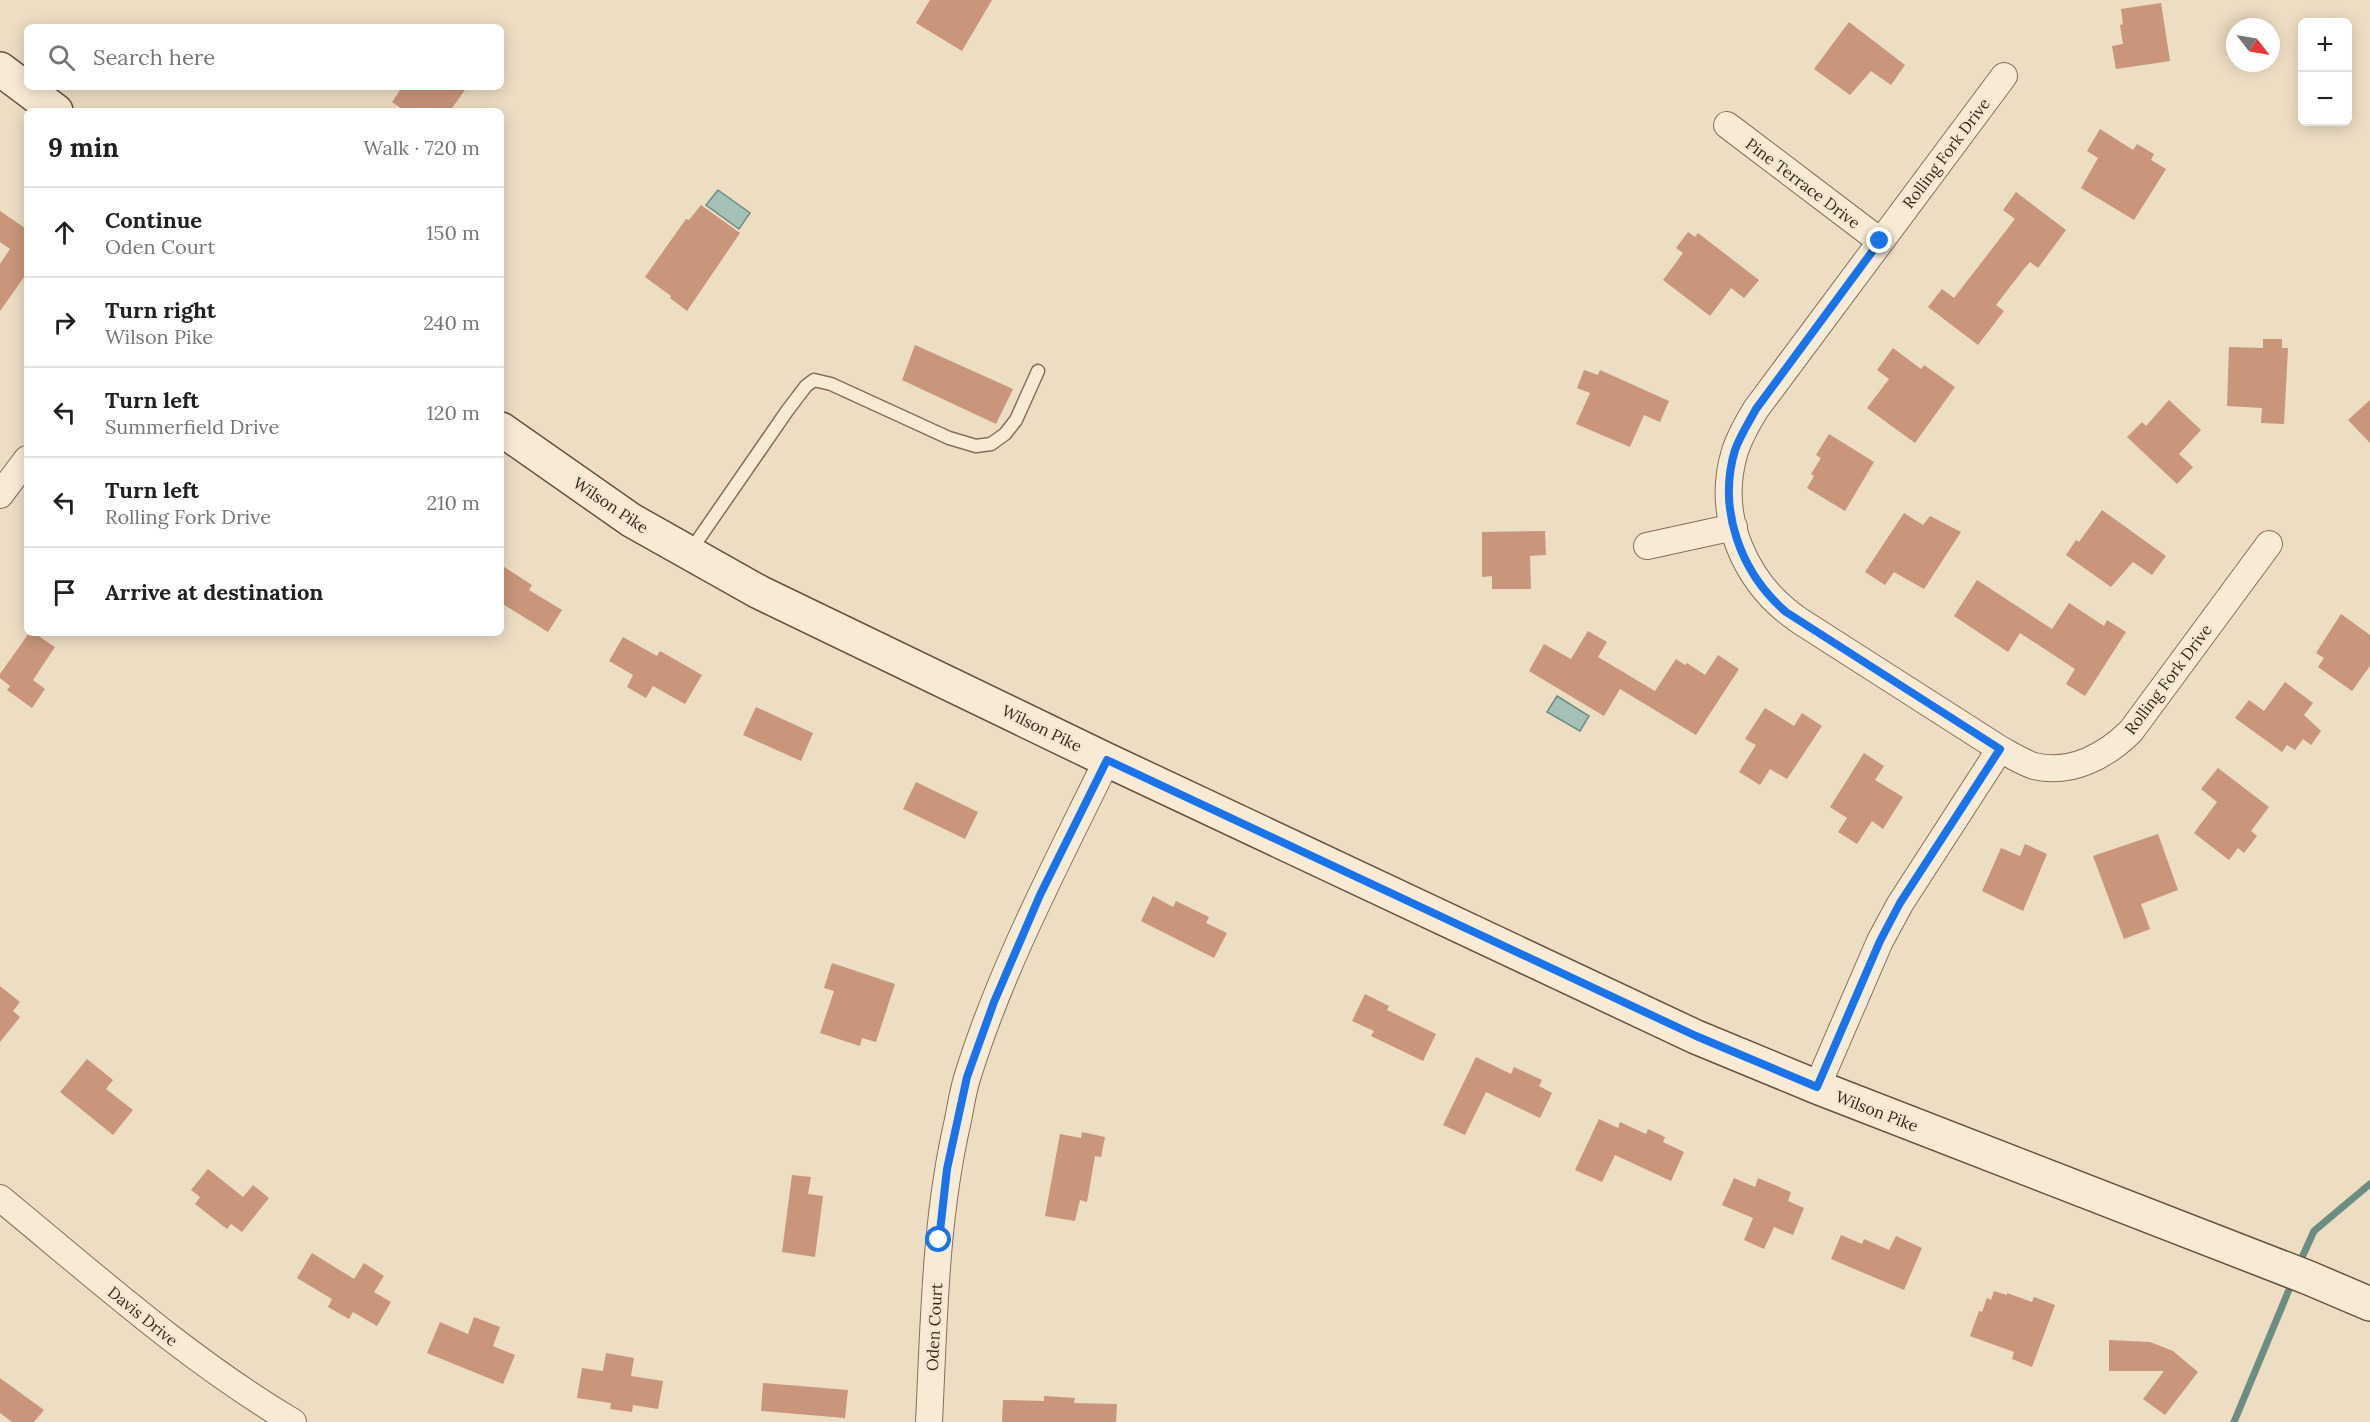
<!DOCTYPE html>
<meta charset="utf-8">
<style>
:root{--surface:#fff;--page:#f6f6f6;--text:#202124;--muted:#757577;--line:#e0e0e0}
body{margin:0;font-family:Lora,serif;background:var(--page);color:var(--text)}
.controls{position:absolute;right:18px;top:18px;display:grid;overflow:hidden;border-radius:9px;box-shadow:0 3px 15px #0003}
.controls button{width:54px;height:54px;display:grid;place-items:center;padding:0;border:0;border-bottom:2px solid var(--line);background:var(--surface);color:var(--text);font:30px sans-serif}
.compass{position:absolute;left:2226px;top:18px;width:54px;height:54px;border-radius:50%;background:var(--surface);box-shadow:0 3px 15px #0003;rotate:121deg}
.stop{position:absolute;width:18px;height:18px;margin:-14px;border:4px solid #1a73e8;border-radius:50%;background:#fff}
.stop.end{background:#1a73e8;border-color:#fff;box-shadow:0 2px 6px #0008}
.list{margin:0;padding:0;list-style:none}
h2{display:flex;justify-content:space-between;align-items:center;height:78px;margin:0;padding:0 24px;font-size:26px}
h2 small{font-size:20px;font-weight:400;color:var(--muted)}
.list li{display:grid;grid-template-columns:39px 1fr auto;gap:18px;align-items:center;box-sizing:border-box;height:90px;padding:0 24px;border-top:2px solid var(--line)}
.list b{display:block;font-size:22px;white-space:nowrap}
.list p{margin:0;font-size:20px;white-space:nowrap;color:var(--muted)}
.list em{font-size:20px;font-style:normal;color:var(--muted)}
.icon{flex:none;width:33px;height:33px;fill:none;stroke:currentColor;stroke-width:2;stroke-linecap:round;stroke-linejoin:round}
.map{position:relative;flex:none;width:2370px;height:1422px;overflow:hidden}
.search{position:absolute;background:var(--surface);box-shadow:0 3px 15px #0003;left:24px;top:24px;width:480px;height:66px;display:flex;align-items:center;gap:15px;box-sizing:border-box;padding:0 21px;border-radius:9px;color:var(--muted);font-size:22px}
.panel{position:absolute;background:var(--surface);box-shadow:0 3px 15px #0003;left:24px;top:108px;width:480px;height:528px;border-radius:9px}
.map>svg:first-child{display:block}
.water{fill:#a5c0b6;stroke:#6d8d83;stroke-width:1.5}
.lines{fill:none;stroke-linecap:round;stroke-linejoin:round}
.stream{stroke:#6d8d83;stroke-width:7}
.building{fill:#c9957b}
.lane-casing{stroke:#866e5b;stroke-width:15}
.street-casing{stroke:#866e5b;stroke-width:28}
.secondary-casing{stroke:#68503e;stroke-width:36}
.lane{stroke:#f8ebd6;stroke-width:12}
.street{stroke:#f8ebd6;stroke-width:26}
.secondary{stroke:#f8ebd6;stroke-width:33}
.route{stroke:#1a73e8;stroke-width:8}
.labels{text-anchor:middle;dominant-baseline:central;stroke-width:6;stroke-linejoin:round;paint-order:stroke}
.street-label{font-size:16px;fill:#37281e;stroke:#f4e8d3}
</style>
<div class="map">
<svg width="2370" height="1422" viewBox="0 0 2370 1422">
<rect width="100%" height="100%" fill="#edddc3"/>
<path class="water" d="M718,190L750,213L739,229L706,205Z
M1557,696L1589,716L1580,731L1547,712Z"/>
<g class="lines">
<path class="stream" d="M2299,1264L2314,1231L2370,1184
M2234,1422L2293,1280"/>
</g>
<path class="building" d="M930,0H992L962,51L916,23Z
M2161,3L2170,61L2116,69L2112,46L2123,44L2120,25L2123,24L2121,9Z
M1849,22L1905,65L1891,85L1871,71L1850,95L1814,69Z
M402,87H467L450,111H405L392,102Z
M2100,129L2133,150L2137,144L2154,154L2151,160L2166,169L2134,220L2081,188L2098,158L2087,151Z
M2016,192L2066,230L2038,268L2030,262L2023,270L1996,305L2004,311L1978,345L1928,307L1942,289L1954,298L2015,219L2003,210Z
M701,205L740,233L687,311L670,298L671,296L645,277L686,219L689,220Z
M0,211L25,228L27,225V273L0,311V264L10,249L0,242Z
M1688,232L1695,237L1698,233L1759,280L1744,298L1731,288L1710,316L1663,280L1683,253L1676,248Z
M2263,339H2282V348H2288L2284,424L2261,423L2262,408L2227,406L2229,347L2263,348Z
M915,345L1013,389L996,424L902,380Z
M1893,348L1921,369L1924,365L1955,387L1915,443L1867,408L1889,379L1877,370Z
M1584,370L1598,375L1600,370L1669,401L1660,422L1644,415L1630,447L1576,424L1590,393L1577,388Z
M2169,400L2201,430L2179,454L2193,467L2177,484L2127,437L2142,422L2146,426Z
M2370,400V443L2348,420Z
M1829,434L1874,462L1845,511L1807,488L1814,476L1811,474L1821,458L1816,455Z
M2102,510L2166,556L2152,575L2133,562L2111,587L2066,555L2076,540L2079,542Z
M1904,513L1923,525L1930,516L1961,532L1924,589L1894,572L1885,585L1865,572Z
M1545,531L1546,555L1530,556L1531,589H1492V576L1482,577V532Z
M501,565L532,585L529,590L562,610L548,632L501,603Z
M1977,580L2052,629L2069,603L2104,626L2107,620L2126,632L2085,696L2066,684L2075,669L2020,633L2008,652L1954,616Z
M2341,614L2370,635V666L2352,691L2318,667L2324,658L2316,653Z
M1588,631L1607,642L1598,657L1655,691L1676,659L1685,665L1687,663L1705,675L1718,655L1739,669L1696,735L1620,689L1604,716L1529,671L1544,644L1571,659Z
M29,633H34L55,647L33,680L45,689L32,708L7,690L10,686L0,678V674Z
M623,637L657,656L660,651L702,675L685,704L653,686L646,698L627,687L633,675L609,661Z
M2285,682L2313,703L2304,715L2321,731L2311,745L2303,739L2295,750L2287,745L2282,752L2235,718L2249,700L2264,711Z
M756,707L813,733L801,761L743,735Z
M1765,708L1794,726L1802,713L1822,726L1787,779L1770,769L1760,785L1739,772L1756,745L1745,739Z
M1864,753L1884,766L1875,780L1903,797L1883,829L1872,821L1857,844L1838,832L1847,818L1830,807Z
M2218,768L2269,807L2251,831L2257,836L2244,853L2238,848L2229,860L2194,833L2217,802L2201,789Z
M916,782L978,812L965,839L903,809Z
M2158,834L2178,890L2141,904L2150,929L2124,939L2093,856Z
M2025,844L2047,854L2023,911L1982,891L2001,848L2020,856Z
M1153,896L1173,907L1176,901L1209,917L1206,923L1227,933L1214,958L1141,921Z
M832,963L895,984L876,1042L862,1038L860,1046L820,1033L834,991L824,988Z
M0,986L20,1002L13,1011L20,1017L0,1042Z
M1365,994L1389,1006L1387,1010L1436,1034L1423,1061L1371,1036L1374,1031L1352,1021Z
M1476,1057L1511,1074L1514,1067L1542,1080L1539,1086L1552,1093L1540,1118L1486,1092L1465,1135L1443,1125Z
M87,1059L113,1080L106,1089L133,1110L113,1135L60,1092Z
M1599,1119L1618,1128L1620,1122L1646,1134L1648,1129L1665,1137L1663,1142L1684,1152L1671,1181L1615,1155L1602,1182L1575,1170Z
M1082,1132L1105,1137L1101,1157L1095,1156L1087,1202L1080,1200L1075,1221L1045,1216L1060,1134L1081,1138Z
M208,1169L243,1197L253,1185L269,1198L242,1232L231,1224L227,1229L195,1204L200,1197L191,1190Z
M792,1175L811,1177L808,1194L823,1196L815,1257L782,1252Z
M1734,1178L1755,1187L1758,1178L1791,1192L1788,1201L1804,1208L1793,1235L1774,1227L1764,1249L1744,1240L1753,1218L1722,1205Z
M1841,1235L1862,1244L1864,1239L1889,1250L1896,1236L1922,1248L1904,1290L1831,1259Z
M312,1253L354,1279L364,1263L384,1276L374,1292L391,1302L377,1326L353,1312L349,1319L328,1307L332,1299L297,1278Z
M1994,1291L2007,1295V1293L2032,1302L2034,1297L2055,1305L2032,1367L2012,1359L2014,1352L1970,1336L1979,1311L1982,1312L1987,1298L1991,1300Z
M474,1317L500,1327L493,1346L515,1355L503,1384L427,1353L440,1322L468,1334Z
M2109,1340L2150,1342L2173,1351L2198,1372L2165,1415L2143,1399L2164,1371H2109Z
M606,1353L634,1358L631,1376L663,1381L658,1409L633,1405L632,1412L610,1409L611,1403L577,1398L582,1368L603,1371Z
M0,1378L44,1410L34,1422H12L0,1413Z
M763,1383L848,1390L845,1418L761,1411Z
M1044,1396L1075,1398L1074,1403L1117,1404L1116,1422H1002L1003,1400L1044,1401Z"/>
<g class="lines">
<g class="lane-casing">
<path id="lane" d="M691,550L787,411L806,386L814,380L831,384L949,438L976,446L991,444L1005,434L1016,420L1038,371"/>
</g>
<g class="street-casing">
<path id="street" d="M2004,76L1756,409C1748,422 1740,436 1735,451C1715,516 1745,584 1800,621L2000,749C2011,755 2022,762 2034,766C2071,775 2106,756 2131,731L2269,544
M1727,125L1880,241
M0,495L27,459
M1647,546L1734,527
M1817,1087L1880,941L1900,904L2000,749
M0,1198C95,1276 187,1359 293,1422
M929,1422C934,1321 935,1219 958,1120C961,1105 963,1090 968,1075C1002,966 1057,863 1107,760"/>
</g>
<g class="secondary-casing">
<path id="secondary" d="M0,69L56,111
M501,429L631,520L759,592L1107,760L1696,1037L1817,1087L2309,1278L2370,1304"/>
</g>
<use href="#lane" class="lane"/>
<use href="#street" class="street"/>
<use href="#secondary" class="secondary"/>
</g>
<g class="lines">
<path class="route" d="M939,1240L947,1169L967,1077L994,1002L1040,895L1107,760L1696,1036L1817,1087L1880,941L1900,903L2000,749L1786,612C1741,573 1717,510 1735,450C1740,436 1749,422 1756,409L1880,241"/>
</g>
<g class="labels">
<g class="street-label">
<text transform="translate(1946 153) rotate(-53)">Rolling Fork Drive</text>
<text transform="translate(1803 183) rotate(37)">Pine Terrace Drive</text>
<text transform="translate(611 505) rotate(34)">Wilson Pike</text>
<text transform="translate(2168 679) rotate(-53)">Rolling Fork Drive</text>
<text transform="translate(1042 728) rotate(26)">Wilson Pike</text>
<text transform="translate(1877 1111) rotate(21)">Wilson Pike</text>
<text transform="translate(143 1316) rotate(39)">Davis Drive</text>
<text transform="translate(934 1327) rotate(-87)">Oden Court</text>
</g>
</g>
</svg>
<div class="controls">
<button>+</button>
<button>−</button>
</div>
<svg class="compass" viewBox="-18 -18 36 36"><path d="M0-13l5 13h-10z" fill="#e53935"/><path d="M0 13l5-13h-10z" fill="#757577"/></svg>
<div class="stop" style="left:939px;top:1240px"></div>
<div class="stop end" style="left:1880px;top:241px"></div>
<div class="search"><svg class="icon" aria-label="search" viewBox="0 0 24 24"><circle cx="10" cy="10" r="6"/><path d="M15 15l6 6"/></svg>Search here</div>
<section class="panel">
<h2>9 min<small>Walk · 720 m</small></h2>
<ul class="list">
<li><svg class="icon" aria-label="ahead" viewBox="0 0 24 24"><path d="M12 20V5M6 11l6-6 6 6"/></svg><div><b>Continue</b><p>Oden Court</p></div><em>150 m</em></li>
<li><svg class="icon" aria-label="right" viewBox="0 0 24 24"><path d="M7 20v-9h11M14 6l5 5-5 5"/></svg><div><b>Turn right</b><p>Wilson Pike</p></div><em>240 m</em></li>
<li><svg class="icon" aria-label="left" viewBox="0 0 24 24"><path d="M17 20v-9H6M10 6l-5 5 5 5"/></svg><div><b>Turn left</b><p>Summerfield Drive</p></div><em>120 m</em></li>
<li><svg class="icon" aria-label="left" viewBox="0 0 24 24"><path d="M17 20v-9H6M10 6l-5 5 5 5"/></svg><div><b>Turn left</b><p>Rolling Fork Drive</p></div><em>210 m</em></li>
<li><svg class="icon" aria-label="arrive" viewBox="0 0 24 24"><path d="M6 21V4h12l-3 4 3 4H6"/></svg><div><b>Arrive at destination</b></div></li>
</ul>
</section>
</div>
